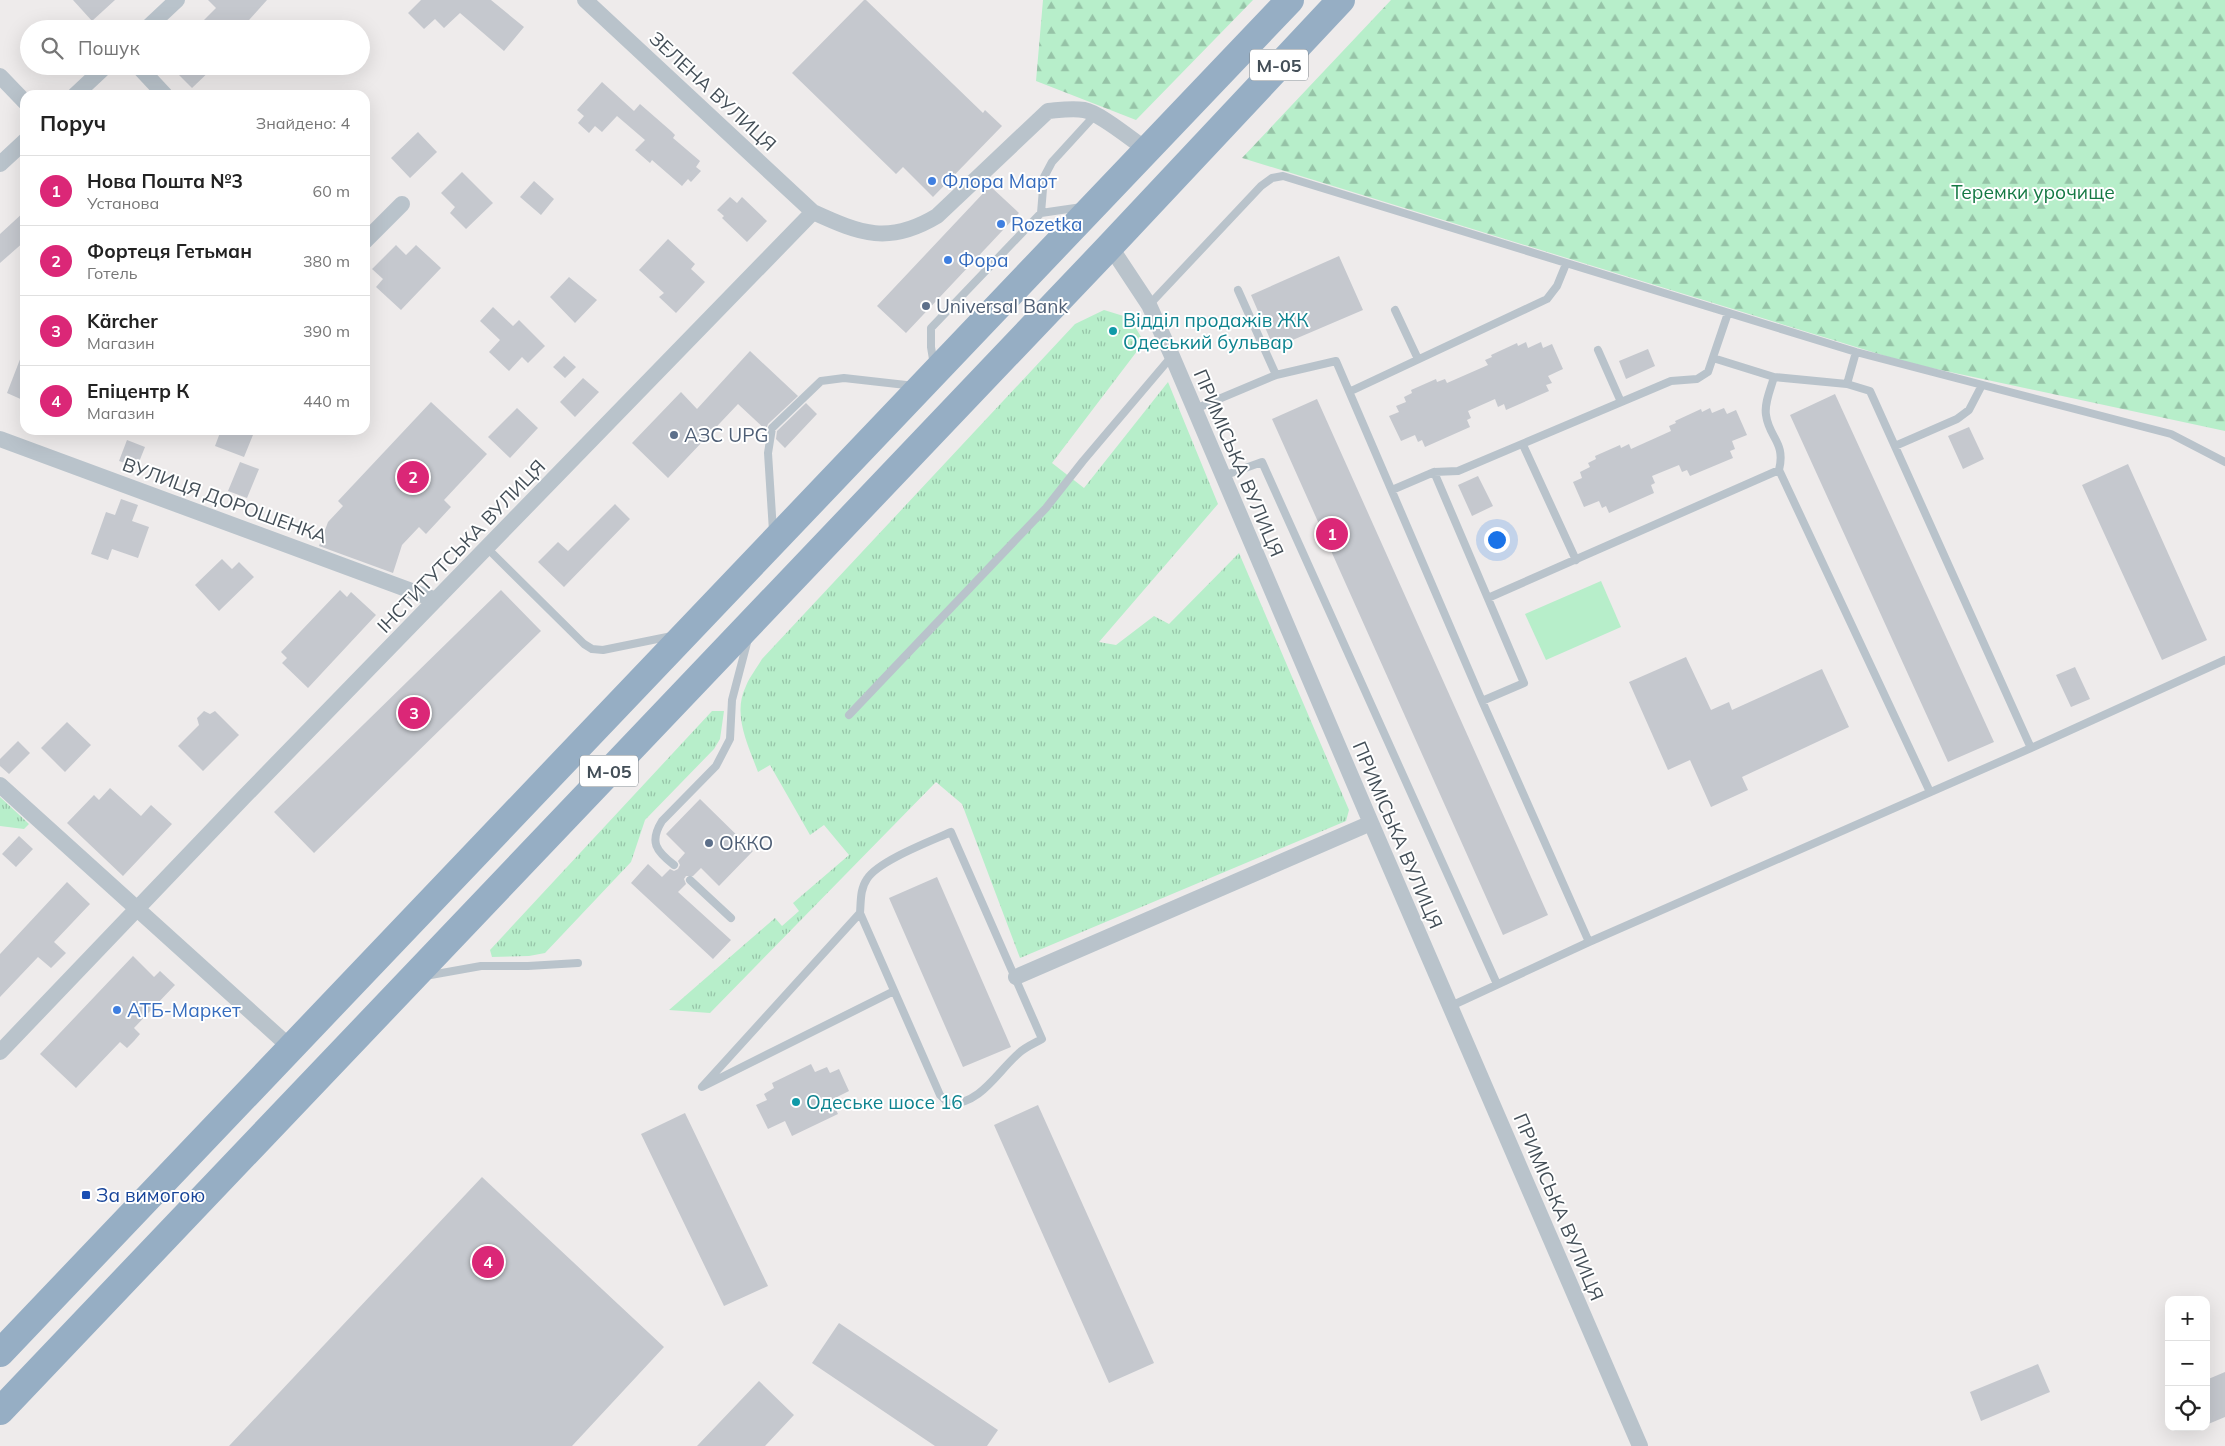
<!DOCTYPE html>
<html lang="uk">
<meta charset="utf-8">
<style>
:root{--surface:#fff;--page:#f6f6f6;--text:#222;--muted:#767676;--line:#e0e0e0;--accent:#db2777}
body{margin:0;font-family:Mulish,sans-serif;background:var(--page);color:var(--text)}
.controls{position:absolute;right:15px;bottom:15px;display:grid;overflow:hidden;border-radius:10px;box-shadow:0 5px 20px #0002}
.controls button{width:45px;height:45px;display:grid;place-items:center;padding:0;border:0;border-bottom:1px solid var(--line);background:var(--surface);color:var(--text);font:25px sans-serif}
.you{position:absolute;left:1496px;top:539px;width:18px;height:18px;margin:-12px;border:4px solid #fff;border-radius:50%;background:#1a73e8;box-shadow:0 0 0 8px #1a73e833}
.badge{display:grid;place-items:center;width:32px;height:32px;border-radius:50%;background:var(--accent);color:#fff;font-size:16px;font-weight:700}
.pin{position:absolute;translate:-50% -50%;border:2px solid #fff;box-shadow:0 1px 5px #0006}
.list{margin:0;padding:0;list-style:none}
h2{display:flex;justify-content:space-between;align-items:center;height:65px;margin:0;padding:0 20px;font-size:21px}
h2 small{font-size:16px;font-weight:400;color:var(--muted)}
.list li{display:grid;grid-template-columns:32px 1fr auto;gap:15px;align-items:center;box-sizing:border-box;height:70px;padding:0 20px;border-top:1px solid var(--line)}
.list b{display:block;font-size:19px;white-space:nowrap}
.list p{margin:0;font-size:16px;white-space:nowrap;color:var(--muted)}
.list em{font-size:16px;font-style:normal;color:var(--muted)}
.icon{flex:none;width:28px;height:28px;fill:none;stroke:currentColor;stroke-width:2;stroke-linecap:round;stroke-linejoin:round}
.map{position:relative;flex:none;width:2225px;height:1446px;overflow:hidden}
.search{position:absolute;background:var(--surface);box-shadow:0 5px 20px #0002;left:20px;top:20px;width:350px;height:55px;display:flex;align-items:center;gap:12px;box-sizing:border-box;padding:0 18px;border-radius:28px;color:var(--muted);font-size:19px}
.panel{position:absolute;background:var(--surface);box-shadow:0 5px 20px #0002;left:20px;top:90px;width:350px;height:345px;border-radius:15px}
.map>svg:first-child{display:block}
.grass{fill:url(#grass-tufts)}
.forest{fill:url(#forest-firs)}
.garden{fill:#b7eeca}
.building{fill:#c5c8ce}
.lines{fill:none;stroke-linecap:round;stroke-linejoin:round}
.service{stroke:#b9c3cb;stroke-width:8}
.minor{stroke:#b9c3cb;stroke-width:16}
.trunk{stroke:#96aec4;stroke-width:28}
.shop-dot{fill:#3f7fe0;stroke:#fff;stroke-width:2}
.service-dot{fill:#5c6f8a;stroke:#fff;stroke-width:2}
.culture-dot{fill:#0f9aa8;stroke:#fff;stroke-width:2}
.transit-dot{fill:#1a4fb4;stroke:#fff;stroke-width:2}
.labels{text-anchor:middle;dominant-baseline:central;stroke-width:4;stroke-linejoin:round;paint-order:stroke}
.shield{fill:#fff;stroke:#7c848a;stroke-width:1}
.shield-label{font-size:18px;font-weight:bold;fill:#444f58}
.street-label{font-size:19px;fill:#444f58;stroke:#fff}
.shop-label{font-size:19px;fill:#366cbe;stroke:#fff;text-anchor:start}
.park-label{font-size:19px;fill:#157944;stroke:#fff}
.service-label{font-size:19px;fill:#4e5e75;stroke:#fff;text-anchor:start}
.culture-label{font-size:19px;fill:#0d838f;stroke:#fff;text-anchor:start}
.transit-label{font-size:19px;fill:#164399;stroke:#fff;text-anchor:start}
</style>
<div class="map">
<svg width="2225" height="1446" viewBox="0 0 2225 1446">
<defs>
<pattern id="grass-tufts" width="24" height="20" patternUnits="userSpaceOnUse" patternTransform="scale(1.25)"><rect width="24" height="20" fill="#b7eeca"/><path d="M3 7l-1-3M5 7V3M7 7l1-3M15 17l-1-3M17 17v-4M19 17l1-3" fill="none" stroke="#96c3a7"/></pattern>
<pattern id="forest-firs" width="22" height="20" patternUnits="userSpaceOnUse" patternTransform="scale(1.25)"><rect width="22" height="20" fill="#b7eeca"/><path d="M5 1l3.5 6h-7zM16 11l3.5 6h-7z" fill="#96c3a7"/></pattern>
</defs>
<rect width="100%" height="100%" fill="#eeebeb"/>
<path class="grass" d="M1104,310L1130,318L1144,342L1052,463L1084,488L1168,382L1218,504L1099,642L1116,645L1154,616L1169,624L1239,553L1349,810L1346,821L1020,958L962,804L936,782L710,1013L669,1010L775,918L782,926L799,911L793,903L849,855L824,825L810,835L770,765L758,772C748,745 732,714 746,686C750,676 757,668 762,659L1075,324Z
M712,711H724L720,739L714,749L645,820L631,862L545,953L529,956L492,957L490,950Z
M0,797L29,824L24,829L0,826Z"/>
<path class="forest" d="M1043,0H1253L1136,120L1036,81Z
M1391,0H2225V431L1908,363L1242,158Z"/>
<path class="garden" d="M1601,581L1621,627L1546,660L1525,614Z"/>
<path class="building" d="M73,0H115L92,21Z
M208,0H267L241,29H195L216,8Z
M421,0H491L524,27L504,51L460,13L444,28L435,19L424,29L408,13Z
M864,0H866L983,113L985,110L1002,126L933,197L903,167L896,174L792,73Z
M170,66H215L192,88Z
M602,82L634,111L640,104L671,131L675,135L673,138L700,161L696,167L701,171L691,182L688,179L682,186L652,160L650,163L635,150L645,140L617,116L602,132L595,126L589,133L578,123L584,116L577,110Z
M418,132L437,152L410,178L391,158Z
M462,172L493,203L466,229L450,213L455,207L441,193Z
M534,181L554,199L541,215L520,197Z
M990,186L1019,213L906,333L877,306Z
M730,197L737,203L742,197L767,221L747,242L722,218L724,216L717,210Z
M25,211V241L0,263V234Z
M668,239L695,264L691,269L705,282L676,313L659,297L664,293L639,270Z
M396,245L406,255L416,245L441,268L401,310L376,287L383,279L372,269Z
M1339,256L1363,310L1274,348L1251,295Z
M569,277L597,300L575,323L550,297Z
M493,307L513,326L519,320L545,346L528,363L522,357L509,371L489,352L500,340L480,321Z
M1526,342L1528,348L1541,342L1543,348L1552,344L1563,369L1548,376L1552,383L1546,385L1549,391L1506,410L1504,404L1498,407L1495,399L1468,411L1471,418L1467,420L1470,427L1425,447L1422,440L1418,442L1415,435L1401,441L1389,416L1399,412L1396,406L1406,402L1404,397L1412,393L1411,390L1436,379L1437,382L1445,379L1447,383L1488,365L1485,360L1492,357L1491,355L1517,343L1518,346Z
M24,349H25V401L7,393Z
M1648,349L1655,366L1626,379L1619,361Z
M750,351L798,396L768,424L766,430L738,404L668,478L632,443L681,392L697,409Z
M564,356L576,367L565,378L553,367Z
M583,378L599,392L575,417L560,402Z
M1835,394L1994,742L1948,762L1790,415Z
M1317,399L1548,915L1503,935L1272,419Z
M431,402L487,454L444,500L451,507L426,534L419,527L402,545L393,573L319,546L328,522L343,506L338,501Z
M806,403L817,414L785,448L776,439L777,431Z
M517,408L538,428L510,458L488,437Z
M1710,408L1712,413L1724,408L1727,414L1736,410L1747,435L1732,441L1735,449L1730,451L1733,458L1690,476L1687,470L1682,472L1679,465L1652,476L1655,483L1651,485L1654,493L1609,513L1606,506L1602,508L1599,501L1584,507L1573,482L1582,478L1580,472L1590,467L1588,463L1596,459L1595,456L1620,445L1621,448L1629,444L1631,449L1671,431L1669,426L1676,423L1675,421L1701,409L1702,412Z
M1969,427L1984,459L1963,469L1948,436Z
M221,430H255L244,457L215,446Z
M127,440L145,447L137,467L119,461Z
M240,462L259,469L247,498L228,491Z
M2128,464L2207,640L2162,660L2082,485Z
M1478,476L1493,506L1472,516L1458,485Z
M121,499L138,505L132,521L149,527L138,558L112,549L108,560L91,554L106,512L115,515Z
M615,504L630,519L564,587L538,562L558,542L568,551Z
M222,559L232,569L239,562L254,577L219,611L195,585Z
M340,590L347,597L351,592L376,615L308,688L282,663L287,658L281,652Z
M501,590L541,631L314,853L274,812Z
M1686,657L1711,710L1729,702L1732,710L1822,669L1849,727L1742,777L1748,790L1711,807L1690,760L1668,770L1629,682Z
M2075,667L2090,699L2071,707L2056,675Z
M204,711L210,714L215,711L239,735L203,771L178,746L199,725L197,718Z
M67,722L91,745L65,772L41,748Z
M18,741L30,753L9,774L0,766V759Z
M110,788L141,816L151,805L172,824L123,876L67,823L94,795L99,800Z
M700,799L753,851L719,886L701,868L693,876H686L684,879L686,884L678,892L731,940L713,959L631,883L648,864L662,877L670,869L674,871L678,869L680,865L678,861L685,853L666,834Z
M19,836L33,849L16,867L2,854Z
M937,877L1011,1047L963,1067L889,898Z
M67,882L90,904L54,942L66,953L51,968L38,957L0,997V954Z
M133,956L154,977L160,971L175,985L134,1028L140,1034L134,1041L127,1048L120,1042L76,1088L40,1054Z
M811,1064L815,1072L827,1067L830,1073L839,1069L849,1091L831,1100L838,1114L792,1136L785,1121L768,1129L756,1105L767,1100L764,1094L774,1088L772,1083Z
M1038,1105L1154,1363L1109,1383L994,1125Z
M685,1113L768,1286L724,1306L641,1134Z
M482,1177L664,1347L572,1446H229Z
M839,1323L998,1430L987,1446H935L812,1363Z
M2038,1364L2050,1392L1981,1421L1970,1392Z
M2225,1372V1417L2206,1425V1380Z
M759,1381L794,1415L765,1446H697Z"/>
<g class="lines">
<path class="service" d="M1041,213L1044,177L1052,162L1095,115
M1238,290L1276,375
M1149,305L1261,186L1272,178L1283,176L1856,352L2171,434L2225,462
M1395,310L1418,359
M1598,350L1621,402
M1856,352L1847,384L1870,391L2031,748
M1713,358L1774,377C1771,388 1764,403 1766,415C1769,438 1786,442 1779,470L1930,792
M934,365L931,347V328L1041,213L1082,207
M1774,377L1847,384
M1351,391L1547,299L1557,286L1566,264
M1195,409L1276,375L1336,361L1482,701L1589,942
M1523,445L1576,560
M1895,446L1957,419L1969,410L1982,385
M1434,472L1524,683L1482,701
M1223,476L1262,462L1497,984
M1392,490L1434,472L1458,471L1671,381L1697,379L1708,372L1728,313
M773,531L768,453L772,428L821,381L844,378L915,386
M487,548L584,644L592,649L603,650L672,636
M1488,598L1779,470
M849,715L1046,508L1083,461L1172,356
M951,832L1042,1039C1035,1043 1025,1047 1019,1053C997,1072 981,1104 949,1104L940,1095L860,913C861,901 860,889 867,879C878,861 931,841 951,832Z
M674,865C656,851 649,842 662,821L716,766L730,739L732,700L748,639
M690,880L731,918
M860,913L702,1087L894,991
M425,976L481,966H528L578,963
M1451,1006L1589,942L2031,748L2225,660"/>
<path class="minor" d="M585,0L813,212C861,234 889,245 937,216L1048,111C1060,110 1072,108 1084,110C1100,113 1132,140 1147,150
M146,29L177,0
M138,66L165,95
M0,76L25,102
M75,95L106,66
M0,164L25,141
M365,241L402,204
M1110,246L1149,305L1172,356L1371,823L1640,1446
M0,439L436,600
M0,785L291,1048
M1016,977L1371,823
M0,1052L243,798L813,212"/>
<path class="trunk" d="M0,1353L1290,0
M0,1411L1110,246L1341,0"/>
</g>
<g class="shop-dot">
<circle cx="932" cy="181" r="5"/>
<circle cx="1001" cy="224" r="5"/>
<circle cx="948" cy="260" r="5"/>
<circle cx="117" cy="1010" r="5"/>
</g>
<g class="service-dot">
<circle cx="926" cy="306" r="5"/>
<circle cx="674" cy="435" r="5"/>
<circle cx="709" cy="843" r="5"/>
</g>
<g class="culture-dot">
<circle cx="1113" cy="331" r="5"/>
<circle cx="796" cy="1102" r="5"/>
</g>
<rect class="transit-dot" x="81" y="1190" width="10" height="10" rx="2.5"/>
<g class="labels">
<g class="shield">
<rect x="1250" y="49.5" width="58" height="31" rx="4"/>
<rect x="580" y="755.5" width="58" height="31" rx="4"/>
</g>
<g class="shield-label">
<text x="1279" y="65">М-05</text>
<text x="609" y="771">М-05</text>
</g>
<g class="street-label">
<text transform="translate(713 91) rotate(43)">ЗЕЛЕНА ВУЛИЦЯ</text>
<text transform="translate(1239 463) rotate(67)">ПРИМІСЬКА ВУЛИЦЯ</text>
<text transform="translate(225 500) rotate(20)">ВУЛИЦЯ ДОРОШЕНКА</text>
<text transform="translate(461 546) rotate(-46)">ІНСТИТУТСЬКА ВУЛИЦЯ</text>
<text transform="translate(1398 835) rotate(67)">ПРИМІСЬКА ВУЛИЦЯ</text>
<text transform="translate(1559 1207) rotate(67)">ПРИМІСЬКА ВУЛИЦЯ</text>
</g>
<g class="shop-label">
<text x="942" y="181">Флора Март</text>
<text x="1011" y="224">Rozetka</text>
<text x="958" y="260">Фора</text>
<text x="127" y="1010">АТБ-Маркет</text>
</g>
<g class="park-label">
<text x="2033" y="192">Теремки урочище</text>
</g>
<g class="service-label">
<text x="936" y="306">Universal Bank</text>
<text x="684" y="435">АЗС UPG</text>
<text x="719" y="843">ОККО</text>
</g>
<g class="culture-label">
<text x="1123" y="320">Відділ продажів ЖК<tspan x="1123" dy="22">Одеський бульвар</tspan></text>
<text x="806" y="1102">Одеське шосе 16</text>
</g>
<g class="transit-label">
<text x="96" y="1195">За вимогою</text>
</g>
</g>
</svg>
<div class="controls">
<button>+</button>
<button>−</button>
<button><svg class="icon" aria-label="locate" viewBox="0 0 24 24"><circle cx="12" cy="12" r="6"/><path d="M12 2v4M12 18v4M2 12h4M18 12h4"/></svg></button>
</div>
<div class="you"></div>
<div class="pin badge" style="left:1332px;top:534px">1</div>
<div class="pin badge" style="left:413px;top:477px">2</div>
<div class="pin badge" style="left:414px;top:713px">3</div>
<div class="pin badge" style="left:488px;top:1262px">4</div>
<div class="search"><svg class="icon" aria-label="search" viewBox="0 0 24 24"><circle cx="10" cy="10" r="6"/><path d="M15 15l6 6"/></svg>Пошук</div>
<section class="panel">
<h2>Поруч<small>Знайдено: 4</small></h2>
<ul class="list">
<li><span class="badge">1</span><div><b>Нова Пошта №3</b><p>Установа</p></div><em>60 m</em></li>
<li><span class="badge">2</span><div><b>Фортеця Гетьман</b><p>Готель</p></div><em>380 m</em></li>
<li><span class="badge">3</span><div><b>Kärcher</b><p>Магазин</p></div><em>390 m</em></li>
<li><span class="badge">4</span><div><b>Епіцентр К</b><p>Магазин</p></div><em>440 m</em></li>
</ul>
</section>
</div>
